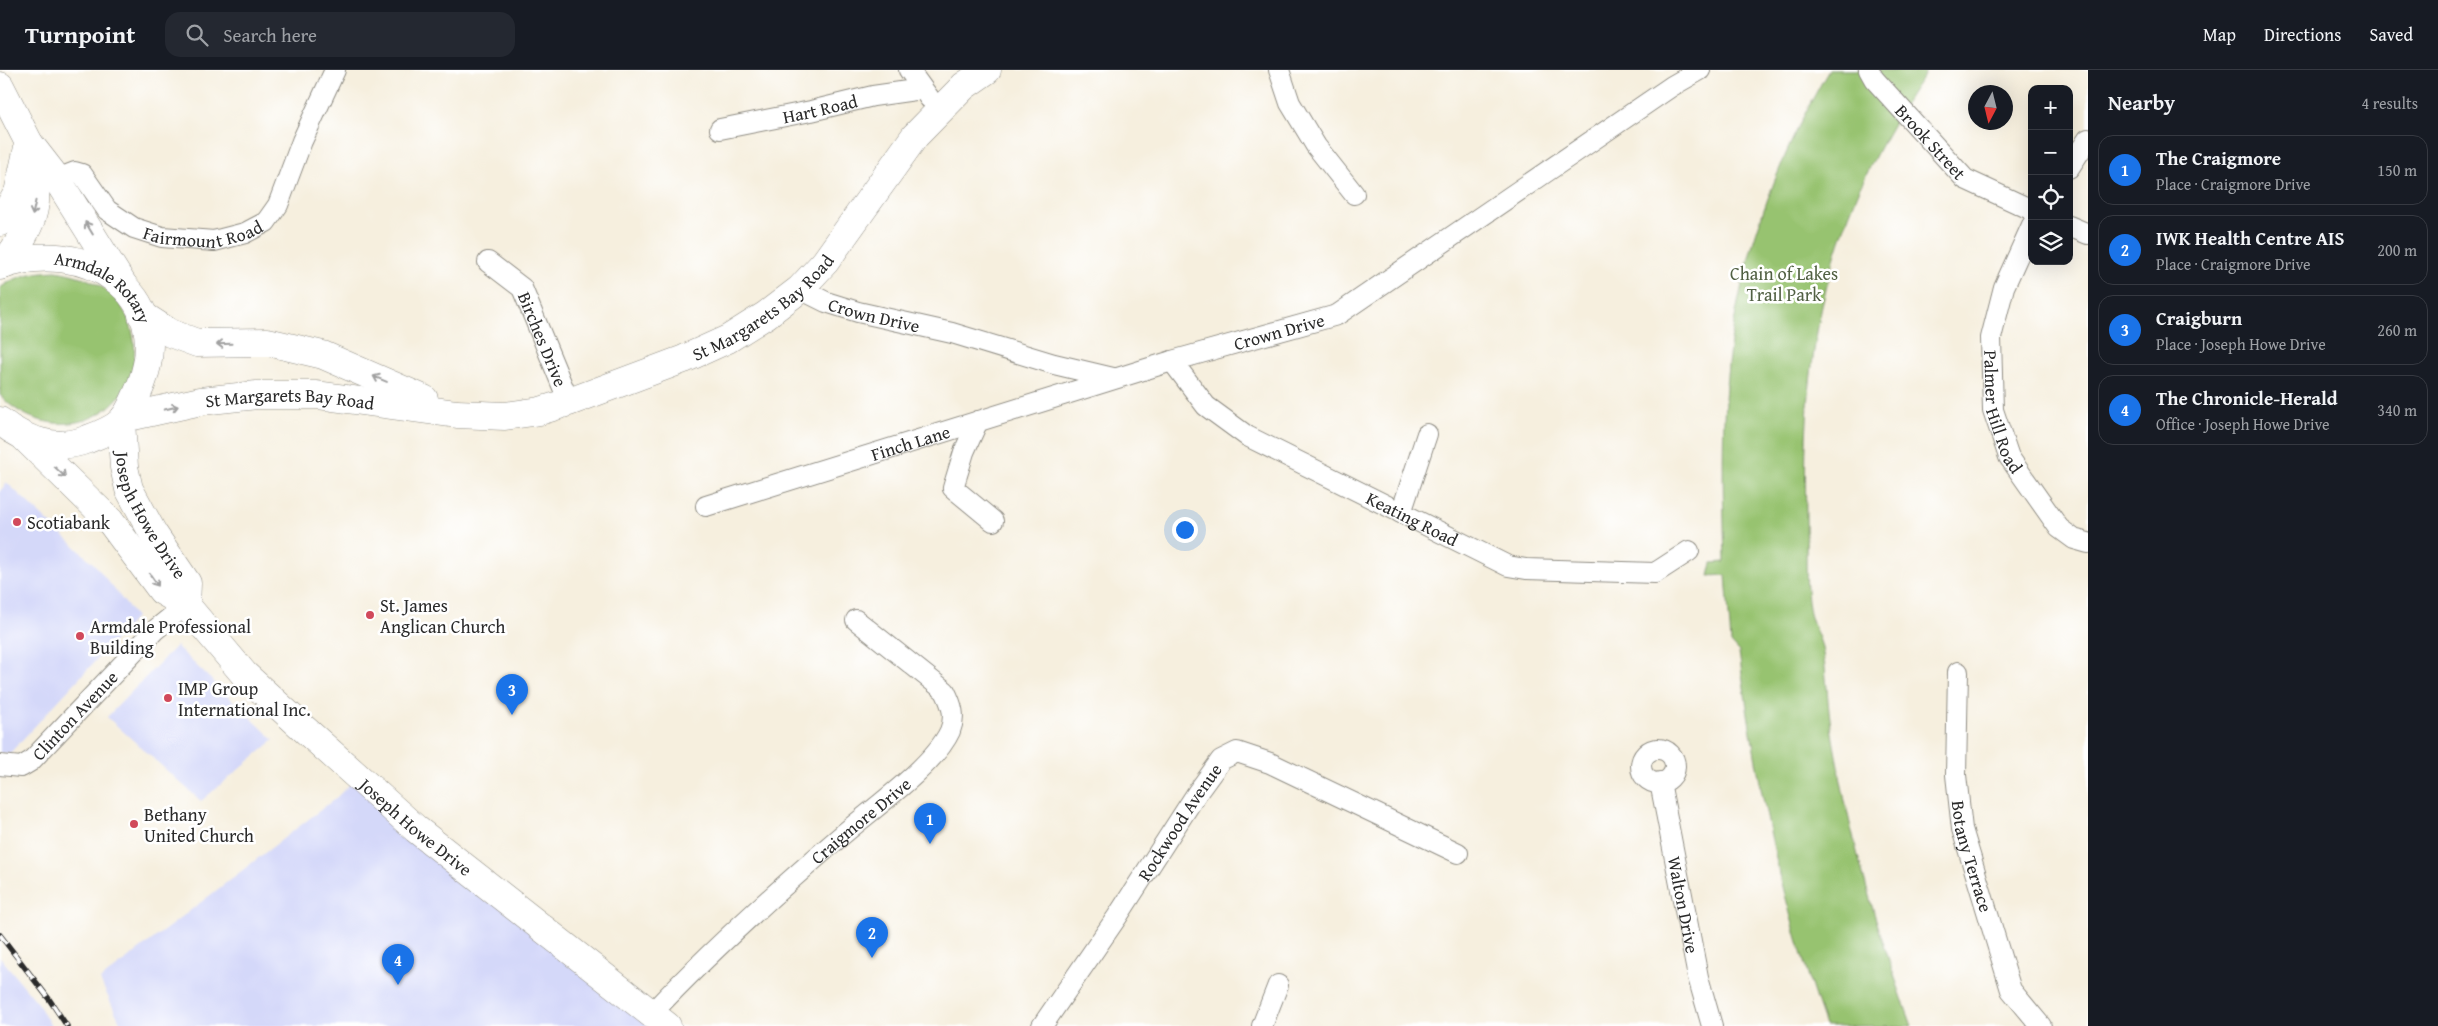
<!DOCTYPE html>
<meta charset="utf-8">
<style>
:root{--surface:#171b24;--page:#242831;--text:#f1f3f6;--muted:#9ea1a6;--line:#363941;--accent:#1a73e8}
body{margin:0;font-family:"Gentium Book Plus",serif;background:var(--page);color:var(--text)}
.controls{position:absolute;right:15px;top:15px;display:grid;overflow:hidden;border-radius:10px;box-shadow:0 5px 20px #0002}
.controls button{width:45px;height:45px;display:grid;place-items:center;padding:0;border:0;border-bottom:1px solid var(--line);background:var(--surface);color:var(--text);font:25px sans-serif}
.compass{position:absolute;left:1968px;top:15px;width:45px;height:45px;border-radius:50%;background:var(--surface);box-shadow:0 5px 20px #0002;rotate:187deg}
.you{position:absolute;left:1184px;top:459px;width:18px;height:18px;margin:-12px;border:4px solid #fff;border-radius:50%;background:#1a73e8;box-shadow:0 0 0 8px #1a73e833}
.badge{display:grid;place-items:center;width:32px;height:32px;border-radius:50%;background:var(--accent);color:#fff;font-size:16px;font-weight:700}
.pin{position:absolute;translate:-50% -41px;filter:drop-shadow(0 1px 2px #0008)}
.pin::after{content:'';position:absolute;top:26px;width:18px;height:15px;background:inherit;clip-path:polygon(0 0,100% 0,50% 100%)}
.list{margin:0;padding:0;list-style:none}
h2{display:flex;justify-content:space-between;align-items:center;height:65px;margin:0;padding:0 20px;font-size:21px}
h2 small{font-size:16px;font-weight:400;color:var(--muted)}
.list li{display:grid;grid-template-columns:32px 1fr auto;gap:15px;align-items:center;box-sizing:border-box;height:70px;margin:0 10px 10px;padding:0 10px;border:1px solid var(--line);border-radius:15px}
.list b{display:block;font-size:19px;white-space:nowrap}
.list p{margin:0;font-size:16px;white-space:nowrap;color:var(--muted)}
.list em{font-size:16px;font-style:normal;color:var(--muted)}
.icon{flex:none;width:28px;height:28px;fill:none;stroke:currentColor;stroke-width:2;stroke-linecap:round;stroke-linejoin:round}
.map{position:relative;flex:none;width:2088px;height:956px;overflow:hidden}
header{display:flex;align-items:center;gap:30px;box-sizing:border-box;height:70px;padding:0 25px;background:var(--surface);border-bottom:1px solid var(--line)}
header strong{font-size:24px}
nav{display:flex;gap:28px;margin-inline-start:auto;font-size:18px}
.search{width:350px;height:45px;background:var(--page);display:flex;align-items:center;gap:12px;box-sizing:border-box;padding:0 18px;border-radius:15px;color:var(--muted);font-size:19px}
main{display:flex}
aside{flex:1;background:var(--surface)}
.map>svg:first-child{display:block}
.built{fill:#d4d8f9}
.green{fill:#97c370;stroke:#61774e}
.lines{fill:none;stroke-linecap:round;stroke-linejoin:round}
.street-casing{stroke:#908d84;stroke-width:22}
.secondary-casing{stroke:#908d84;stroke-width:29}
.primary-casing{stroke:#908d84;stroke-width:29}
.street{stroke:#fff;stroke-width:20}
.secondary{stroke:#fff;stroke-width:28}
.primary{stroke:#fff;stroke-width:28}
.rail-casing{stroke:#2b2b2b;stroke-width:5.5}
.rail{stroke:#fff;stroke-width:4;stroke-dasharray:11;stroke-linecap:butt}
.oneway{stroke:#a0a0a0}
.poi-dot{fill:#d1495b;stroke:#fff;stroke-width:2}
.labels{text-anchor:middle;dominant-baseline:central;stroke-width:5;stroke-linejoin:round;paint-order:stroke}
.street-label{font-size:18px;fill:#2b2b2b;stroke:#fff}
.park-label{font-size:18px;fill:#516043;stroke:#fff}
.poi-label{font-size:18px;fill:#2b2b2b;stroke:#fff;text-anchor:start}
</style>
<header>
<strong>Turnpoint</strong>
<div class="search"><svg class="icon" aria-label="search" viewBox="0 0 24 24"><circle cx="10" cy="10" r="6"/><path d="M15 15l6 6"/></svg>Search here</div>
<nav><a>Map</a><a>Directions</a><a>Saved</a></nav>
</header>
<main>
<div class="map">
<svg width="2088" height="956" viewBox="0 0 2088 956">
<rect width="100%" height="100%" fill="#fff"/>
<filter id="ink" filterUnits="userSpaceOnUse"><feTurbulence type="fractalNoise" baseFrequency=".02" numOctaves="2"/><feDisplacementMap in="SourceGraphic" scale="10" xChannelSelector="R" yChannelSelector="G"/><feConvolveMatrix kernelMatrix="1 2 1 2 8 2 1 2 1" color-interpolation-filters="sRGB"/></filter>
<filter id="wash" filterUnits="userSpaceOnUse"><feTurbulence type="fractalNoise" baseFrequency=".0096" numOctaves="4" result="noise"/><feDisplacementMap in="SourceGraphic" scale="20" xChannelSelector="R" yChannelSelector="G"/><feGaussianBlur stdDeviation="1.12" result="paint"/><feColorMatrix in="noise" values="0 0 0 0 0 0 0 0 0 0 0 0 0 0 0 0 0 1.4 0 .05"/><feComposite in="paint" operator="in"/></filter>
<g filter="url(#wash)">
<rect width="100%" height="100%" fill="#f6efde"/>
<path class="built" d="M7,413L96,496L136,547L10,683H0V421Z
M176,576L274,670L201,731L107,647Z
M356,708L669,956H122L100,910L336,728Z
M0,887L37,932L51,956H0Z"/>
<path class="green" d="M1829,0H1927C1829,142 1801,274 1806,445C1807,477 1804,513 1810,544C1813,556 1819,566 1822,577C1827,603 1827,631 1831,657C1835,682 1840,706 1845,731C1861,807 1885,882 1912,956H1825C1782,835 1756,710 1739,582L1731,573L1726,505L1709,506L1712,493L1725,492C1723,417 1720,340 1732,265C1747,172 1781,81 1829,0Z
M56,201C73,204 88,208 102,217C138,241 146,297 117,329C85,365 30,359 0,325V218C17,205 35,202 56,201Z"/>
</g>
<g filter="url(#ink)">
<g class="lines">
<g class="street-casing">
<g id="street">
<path d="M909,0L930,29"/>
<path d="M1279,0L1290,33L1316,76L1354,124"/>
<path id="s1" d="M1869,0L1874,9L1965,109L2032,140"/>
<path id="s2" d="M720,59L811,41L873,26L922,19"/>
<path d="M2069,98L2088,69"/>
<path id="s3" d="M57,109L75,102L82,104L107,140L134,158L162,167L214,171L245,163L266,152L278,135L302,71L335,0"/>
<path id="s4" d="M2032,155L2004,217L1991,268L1993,340L2009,387L2059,458L2074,469L2088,473"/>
<path d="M2069,156L2088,164"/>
<path id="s5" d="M488,192L522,218L569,332"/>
<path id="s6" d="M800,219L826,232L858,242L952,263L1054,294L1113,308"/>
<path id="s7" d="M1172,291L1206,336L1247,366L1508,496L1526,499L1655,503L1689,481"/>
<path d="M978,351L964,382L953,418L993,451"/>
<path id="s8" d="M706,436L1172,291L1337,245L1672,16L1700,0"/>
<path d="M1401,443L1427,364"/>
<path id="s9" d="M1958,602L1956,705L1962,759L2011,920L2041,956"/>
<circle cx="1658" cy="696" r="17"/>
<path id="s10" d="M0,695L21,697L31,691L155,560L186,535"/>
<path id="s11" d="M1660,712L1698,907L1712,956"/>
<path id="s12" d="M652,943C711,880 776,822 841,766C871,740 934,696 950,661C956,646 952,635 945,621L856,550"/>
<path id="s13" d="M1042,956L1117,847L1197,723L1221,690L1237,682L1270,693L1458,783"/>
<path d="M1262,956L1278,915"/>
</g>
</g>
<g class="secondary-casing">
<g id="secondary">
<path d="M0,16L29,73L57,109L123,215"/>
<path d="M3,195C39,147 40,135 30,77"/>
<path id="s14" d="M121,352L124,397L129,419L153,463L187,513L186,535"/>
<path id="s15" d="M25,368L110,451L162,521L186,535L244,604L302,657L416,759L667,956"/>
</g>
</g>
<g class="primary-casing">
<g id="primary">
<path d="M0,152L18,123L29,73"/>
<path id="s16" d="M0,196C83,165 177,222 141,315C136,326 130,343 121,352C112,360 99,365 88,369C57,382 25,371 0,351"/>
<path d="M142,245L170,263L197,273L268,272L323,285L424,329"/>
<path id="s17" d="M124,348L201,331L257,325H317L457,344L505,346L540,341L569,332L684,289L728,269L766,245L800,219L825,192L915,66L964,16L987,0"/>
</g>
</g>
<use href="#street" class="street"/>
<use href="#secondary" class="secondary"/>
<use href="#primary" class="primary"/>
<g class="rail-casing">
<path id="rail" d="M0,865L49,929L67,956"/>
</g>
<use href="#rail" class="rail"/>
</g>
<defs><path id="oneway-shaft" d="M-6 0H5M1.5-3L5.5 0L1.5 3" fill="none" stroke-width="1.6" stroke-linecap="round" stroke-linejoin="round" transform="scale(1.25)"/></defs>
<g class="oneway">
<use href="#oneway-shaft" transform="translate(34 138) rotate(102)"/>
<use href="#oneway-shaft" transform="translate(89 158) rotate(-121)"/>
<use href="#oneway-shaft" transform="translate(224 274) rotate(178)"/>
<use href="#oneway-shaft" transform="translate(380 309) rotate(-157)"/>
<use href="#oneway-shaft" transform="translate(171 338) rotate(-13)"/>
<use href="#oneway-shaft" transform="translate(60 402) rotate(43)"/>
<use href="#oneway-shaft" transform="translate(154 510) rotate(55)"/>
</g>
</g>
<g class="poi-dot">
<circle cx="17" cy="452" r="5"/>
<circle cx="370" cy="545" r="5"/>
<circle cx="80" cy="566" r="5"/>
<circle cx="168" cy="628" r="5"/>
<circle cx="134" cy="754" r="5"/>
</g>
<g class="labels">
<g class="street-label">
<text stroke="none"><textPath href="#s2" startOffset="102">Hart Road</textPath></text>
<text stroke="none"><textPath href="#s1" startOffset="95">Brook Street</textPath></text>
<text stroke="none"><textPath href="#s3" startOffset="174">Fairmount Road</textPath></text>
<text stroke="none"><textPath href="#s16" startOffset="115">Armdale Rotary</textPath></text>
<text stroke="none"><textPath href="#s17" startOffset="668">St Margarets Bay Road</textPath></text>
<text stroke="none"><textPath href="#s6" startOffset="79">Crown Drive</textPath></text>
<text stroke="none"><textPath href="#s8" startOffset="599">Crown Drive</textPath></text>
<text stroke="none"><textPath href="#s5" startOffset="98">Birches Drive</textPath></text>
<text stroke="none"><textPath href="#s17" startOffset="168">St Margarets Bay Road</textPath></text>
<text stroke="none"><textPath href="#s4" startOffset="196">Palmer Hill Road</textPath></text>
<text stroke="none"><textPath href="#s8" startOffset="214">Finch Lane</textPath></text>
<text stroke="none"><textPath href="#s14" startOffset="100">Joseph Howe Drive</textPath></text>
<text stroke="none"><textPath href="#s7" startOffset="292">Keating Road</textPath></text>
<text stroke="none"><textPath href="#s10" startOffset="96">Clinton Avenue</textPath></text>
<text stroke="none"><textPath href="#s12" startOffset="284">Craigmore Drive</textPath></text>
<text stroke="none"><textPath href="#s13" startOffset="246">Rockwood Avenue</textPath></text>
<text stroke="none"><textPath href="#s15" startOffset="554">Joseph Howe Drive</textPath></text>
<text stroke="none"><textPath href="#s9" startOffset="186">Botany Terrace</textPath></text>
<text stroke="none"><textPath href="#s11" startOffset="125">Walton Drive</textPath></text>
</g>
<g class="park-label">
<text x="1784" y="203">Chain of Lakes<tspan x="1784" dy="21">Trail Park</tspan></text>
</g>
<g class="poi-label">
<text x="27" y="452">Scotiabank</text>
<text x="380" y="535">St. James<tspan x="380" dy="21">Anglican Church</tspan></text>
<text x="90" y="556">Armdale Professional<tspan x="90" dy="21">Building</tspan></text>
<text x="178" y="618">IMP Group<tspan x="178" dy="21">International Inc.</tspan></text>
<text x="144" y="744">Bethany<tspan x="144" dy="21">United Church</tspan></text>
</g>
</g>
</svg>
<div class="controls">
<button>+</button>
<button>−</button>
<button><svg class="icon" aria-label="locate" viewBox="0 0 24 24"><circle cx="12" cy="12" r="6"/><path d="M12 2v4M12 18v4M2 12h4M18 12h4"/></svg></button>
<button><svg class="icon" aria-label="layers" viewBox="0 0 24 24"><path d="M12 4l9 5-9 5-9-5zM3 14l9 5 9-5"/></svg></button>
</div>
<svg class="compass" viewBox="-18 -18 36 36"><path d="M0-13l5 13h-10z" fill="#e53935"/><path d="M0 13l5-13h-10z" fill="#9ea1a6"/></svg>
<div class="you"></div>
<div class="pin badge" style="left:930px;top:774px">1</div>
<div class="pin badge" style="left:872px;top:888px">2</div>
<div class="pin badge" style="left:512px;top:645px">3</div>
<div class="pin badge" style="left:398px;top:915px">4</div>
</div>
<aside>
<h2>Nearby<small>4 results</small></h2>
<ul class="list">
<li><span class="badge">1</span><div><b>The Craigmore</b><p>Place · Craigmore Drive</p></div><em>150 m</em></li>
<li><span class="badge">2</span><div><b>IWK Health Centre AIS</b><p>Place · Craigmore Drive</p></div><em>200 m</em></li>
<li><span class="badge">3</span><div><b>Craigburn</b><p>Place · Joseph Howe Drive</p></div><em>260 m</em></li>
<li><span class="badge">4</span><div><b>The Chronicle-Herald</b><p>Office · Joseph Howe Drive</p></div><em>340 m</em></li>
</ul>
</aside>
</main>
